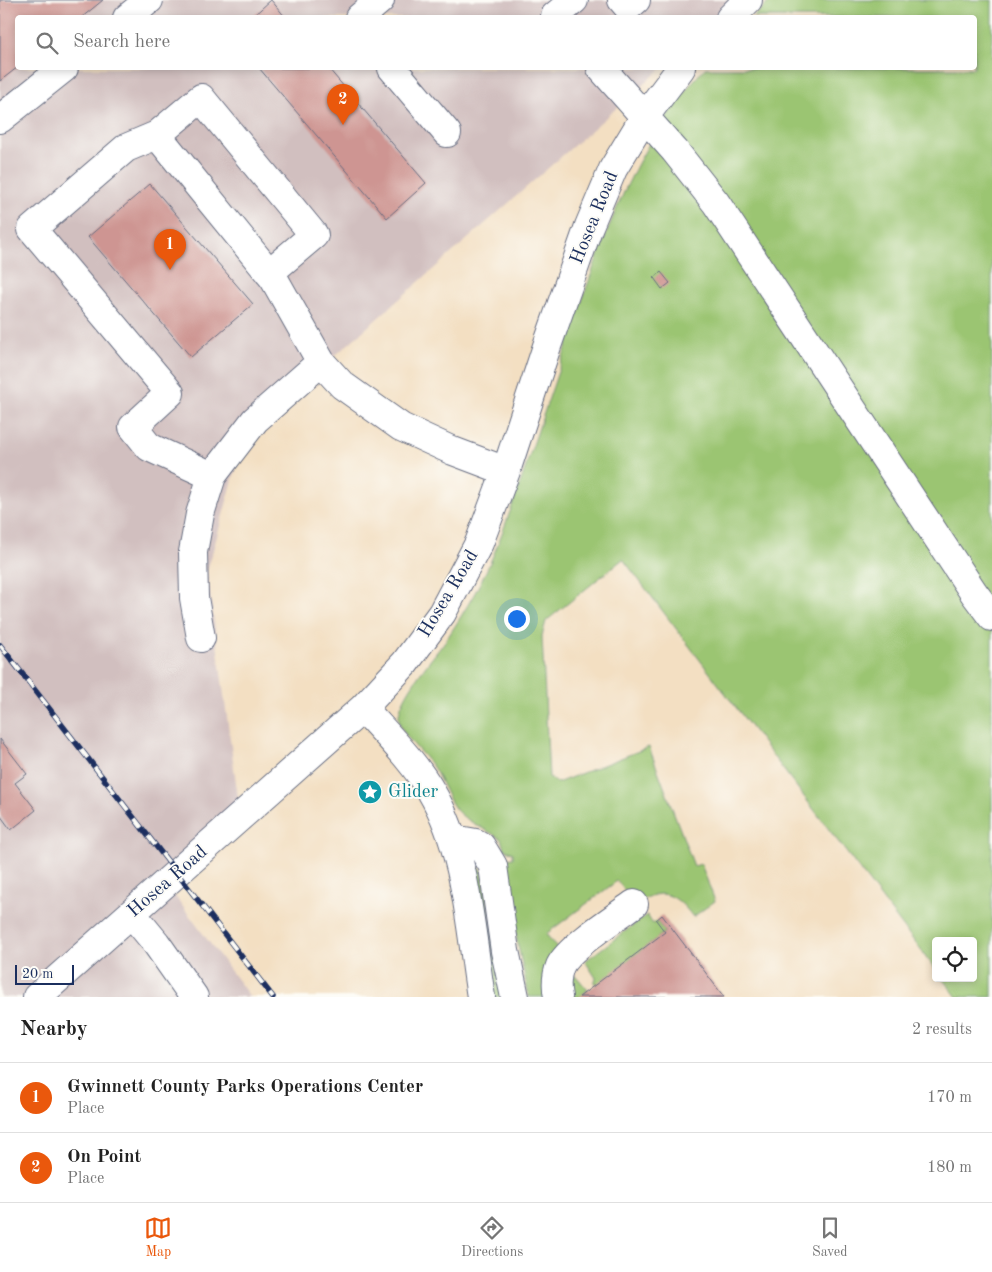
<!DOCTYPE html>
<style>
:root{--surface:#fff;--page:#f6f6f6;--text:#222;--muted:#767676;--line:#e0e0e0;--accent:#ea580c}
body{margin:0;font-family:"Old Standard TT",serif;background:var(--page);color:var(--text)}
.controls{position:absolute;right:15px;bottom:15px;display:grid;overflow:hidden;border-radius:5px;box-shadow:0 2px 8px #0003}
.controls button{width:45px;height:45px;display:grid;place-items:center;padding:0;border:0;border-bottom:1px solid var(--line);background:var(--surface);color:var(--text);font:25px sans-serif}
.scale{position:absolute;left:15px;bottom:12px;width:59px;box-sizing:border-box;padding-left:5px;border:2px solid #1b2f5e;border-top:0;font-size:14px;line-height:18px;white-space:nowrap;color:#1b2f5e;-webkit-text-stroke:4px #fdfcf7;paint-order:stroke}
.you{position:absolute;left:516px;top:618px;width:18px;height:18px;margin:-12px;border:4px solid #fff;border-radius:50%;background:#1a73e8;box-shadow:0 0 0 8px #1a73e833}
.badge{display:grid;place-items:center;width:32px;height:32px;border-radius:50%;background:var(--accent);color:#fff;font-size:16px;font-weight:700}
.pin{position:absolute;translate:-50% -41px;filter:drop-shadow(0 1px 2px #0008)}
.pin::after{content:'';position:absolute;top:26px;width:18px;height:15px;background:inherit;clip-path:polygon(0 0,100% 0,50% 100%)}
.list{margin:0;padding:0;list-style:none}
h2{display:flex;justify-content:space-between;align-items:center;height:65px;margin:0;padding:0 20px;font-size:21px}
h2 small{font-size:16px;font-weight:400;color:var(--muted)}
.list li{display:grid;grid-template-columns:32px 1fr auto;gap:15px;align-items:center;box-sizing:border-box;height:70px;padding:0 20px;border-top:1px solid var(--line)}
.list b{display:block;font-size:19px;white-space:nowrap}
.list p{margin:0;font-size:16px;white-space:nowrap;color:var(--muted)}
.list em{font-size:16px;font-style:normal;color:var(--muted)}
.icon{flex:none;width:28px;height:28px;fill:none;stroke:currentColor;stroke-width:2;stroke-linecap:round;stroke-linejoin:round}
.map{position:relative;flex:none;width:992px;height:997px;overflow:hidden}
.search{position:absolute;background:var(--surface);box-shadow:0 2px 8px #0003;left:15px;right:15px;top:15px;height:55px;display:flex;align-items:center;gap:12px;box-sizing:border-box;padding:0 18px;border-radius:5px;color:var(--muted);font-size:19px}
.sheet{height:205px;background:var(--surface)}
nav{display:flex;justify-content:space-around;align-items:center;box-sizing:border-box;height:70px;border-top:1px solid var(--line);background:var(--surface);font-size:14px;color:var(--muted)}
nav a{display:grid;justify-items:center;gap:2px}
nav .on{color:var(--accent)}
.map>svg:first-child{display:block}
.industrial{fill:#d1bfbf}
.green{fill:#9bc572;stroke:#5b7a68}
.building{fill:#ce9592}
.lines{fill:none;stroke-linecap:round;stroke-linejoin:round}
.minor-casing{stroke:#676d81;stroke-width:30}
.minor{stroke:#fff;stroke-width:28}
.rail-casing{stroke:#1b2f5e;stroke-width:5.5}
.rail{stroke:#fdfcf7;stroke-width:4;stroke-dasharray:11;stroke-linecap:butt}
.labels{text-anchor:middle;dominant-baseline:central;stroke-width:4;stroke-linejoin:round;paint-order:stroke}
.street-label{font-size:19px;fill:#1b2f5e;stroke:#fdfcf7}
.culture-label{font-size:19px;fill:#0d838f;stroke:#fdfcf7;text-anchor:start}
</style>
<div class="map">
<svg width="992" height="997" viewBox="0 0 992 997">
<rect width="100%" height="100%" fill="#fdfcf7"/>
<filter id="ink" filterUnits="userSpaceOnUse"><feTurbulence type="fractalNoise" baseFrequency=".02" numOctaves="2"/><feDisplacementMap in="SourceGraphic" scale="10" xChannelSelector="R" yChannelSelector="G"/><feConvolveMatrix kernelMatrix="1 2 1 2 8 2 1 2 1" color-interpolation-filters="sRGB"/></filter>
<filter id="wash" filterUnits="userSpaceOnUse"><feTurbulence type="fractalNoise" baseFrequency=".0096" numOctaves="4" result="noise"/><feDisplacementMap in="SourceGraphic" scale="20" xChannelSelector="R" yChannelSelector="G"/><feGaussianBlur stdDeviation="1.12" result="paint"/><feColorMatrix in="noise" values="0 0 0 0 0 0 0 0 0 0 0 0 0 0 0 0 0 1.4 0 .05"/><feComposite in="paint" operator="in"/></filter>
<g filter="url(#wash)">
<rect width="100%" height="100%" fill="#f3dfc2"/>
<path class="industrial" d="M0,0H739L719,18H18V68H662L246,434L207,571L240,812L163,880L250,997H0Z"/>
<path class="green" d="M771,0H992V997H957L942,978H973V941H936V970L623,559L546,621L542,636L549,777L557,783L649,747L694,866L701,864L715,901L693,917C677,896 664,886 639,902L630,892H626L617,881L546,934L557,948L545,997H529L517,941L506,859L513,858V853L504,849L501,839C489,831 470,823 459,813C450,805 441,779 433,767C424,754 402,736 399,720C396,698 436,655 448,637C466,609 483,581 495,551C508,519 519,487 530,454C545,409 561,364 576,319C606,228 639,138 705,68H974V18L753,17Z
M473,865L482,870L503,997H494Z
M647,915L653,924L656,921L665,932L596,985L594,983L596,978L585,961Z
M572,976H576L588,990L580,997H569L570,978Z"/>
<g id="blocks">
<path class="building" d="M0,0H103L81,18H18V67L0,81Z
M271,0L286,18H251Z
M259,68H328L426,183L387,218Z
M150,184L253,304L191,357L88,237Z
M661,272L670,283L662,289L654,278Z
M0,739L27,774L15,783L36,810L11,830L0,815Z
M662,915L724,997H579L665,932L656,920Z"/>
</g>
</g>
<g filter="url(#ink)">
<use href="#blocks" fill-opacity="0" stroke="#676d81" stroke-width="1"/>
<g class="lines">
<g class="minor-casing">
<path id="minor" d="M622,0L628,7L636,0
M555,16L574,0
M127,18L149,0
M359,18L380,0
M730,18L748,0
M392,68L447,133
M601,68L675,151L716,203L974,593L992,617
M0,119L64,68
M157,135L126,148L32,229L170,393L133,427L149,447L212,476
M269,273L314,235L201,98L157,135L274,279L321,362L342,385L401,427L453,451L506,471
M201,638L194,598L193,552L200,514L212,476L255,420L321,362
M363,708C386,734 413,760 431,791C467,852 470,928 481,997
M453,839L476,843L481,846L493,866L505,951L515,997
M132,914L156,943L194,997
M37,997L363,708L405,663L442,613L479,543L506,471L547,346L589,226L613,169L645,116L681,68
M558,997C556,987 556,976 560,966C568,948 616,917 634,904"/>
</g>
<use href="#minor" class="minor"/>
<g class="rail-casing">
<path id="rail" d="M0,645L273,997"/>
</g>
<use href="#rail" class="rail"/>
</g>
</g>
<defs>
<g id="sight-disc" transform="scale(1.25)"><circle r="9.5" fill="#0f9aa8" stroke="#fdfcf7"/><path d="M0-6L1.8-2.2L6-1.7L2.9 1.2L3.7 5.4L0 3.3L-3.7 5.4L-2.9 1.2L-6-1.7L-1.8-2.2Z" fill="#fff"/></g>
</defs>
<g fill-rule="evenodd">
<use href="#sight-disc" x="370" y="792"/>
</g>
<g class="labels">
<g class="street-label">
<text transform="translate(595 218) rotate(-68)">Hosea Road</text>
<text transform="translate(449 594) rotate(-59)">Hosea Road</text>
<text transform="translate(168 882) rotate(-41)">Hosea Road</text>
</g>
<g class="culture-label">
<text x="388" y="792">Glider</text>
</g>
</g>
</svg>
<div class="controls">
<button><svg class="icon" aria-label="locate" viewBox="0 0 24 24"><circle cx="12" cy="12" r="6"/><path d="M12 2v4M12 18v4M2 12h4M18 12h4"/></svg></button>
</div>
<div class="scale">20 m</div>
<div class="you"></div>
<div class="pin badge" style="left:170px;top:270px">1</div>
<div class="pin badge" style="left:343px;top:125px">2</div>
<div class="search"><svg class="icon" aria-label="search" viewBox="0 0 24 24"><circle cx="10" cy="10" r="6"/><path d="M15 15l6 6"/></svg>Search here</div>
</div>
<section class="sheet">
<h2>Nearby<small>2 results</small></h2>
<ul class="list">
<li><span class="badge">1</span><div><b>Gwinnett County Parks Operations Center</b><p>Place</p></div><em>170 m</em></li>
<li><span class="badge">2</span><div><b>On Point</b><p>Place</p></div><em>180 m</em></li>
</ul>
</section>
<nav>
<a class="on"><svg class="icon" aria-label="map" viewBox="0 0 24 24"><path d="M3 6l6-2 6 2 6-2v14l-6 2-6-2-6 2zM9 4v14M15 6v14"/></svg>Map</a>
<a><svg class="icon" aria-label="directions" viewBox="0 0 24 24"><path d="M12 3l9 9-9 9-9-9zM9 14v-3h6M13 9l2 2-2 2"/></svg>Directions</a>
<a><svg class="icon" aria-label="saved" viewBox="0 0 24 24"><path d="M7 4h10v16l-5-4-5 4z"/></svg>Saved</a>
</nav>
